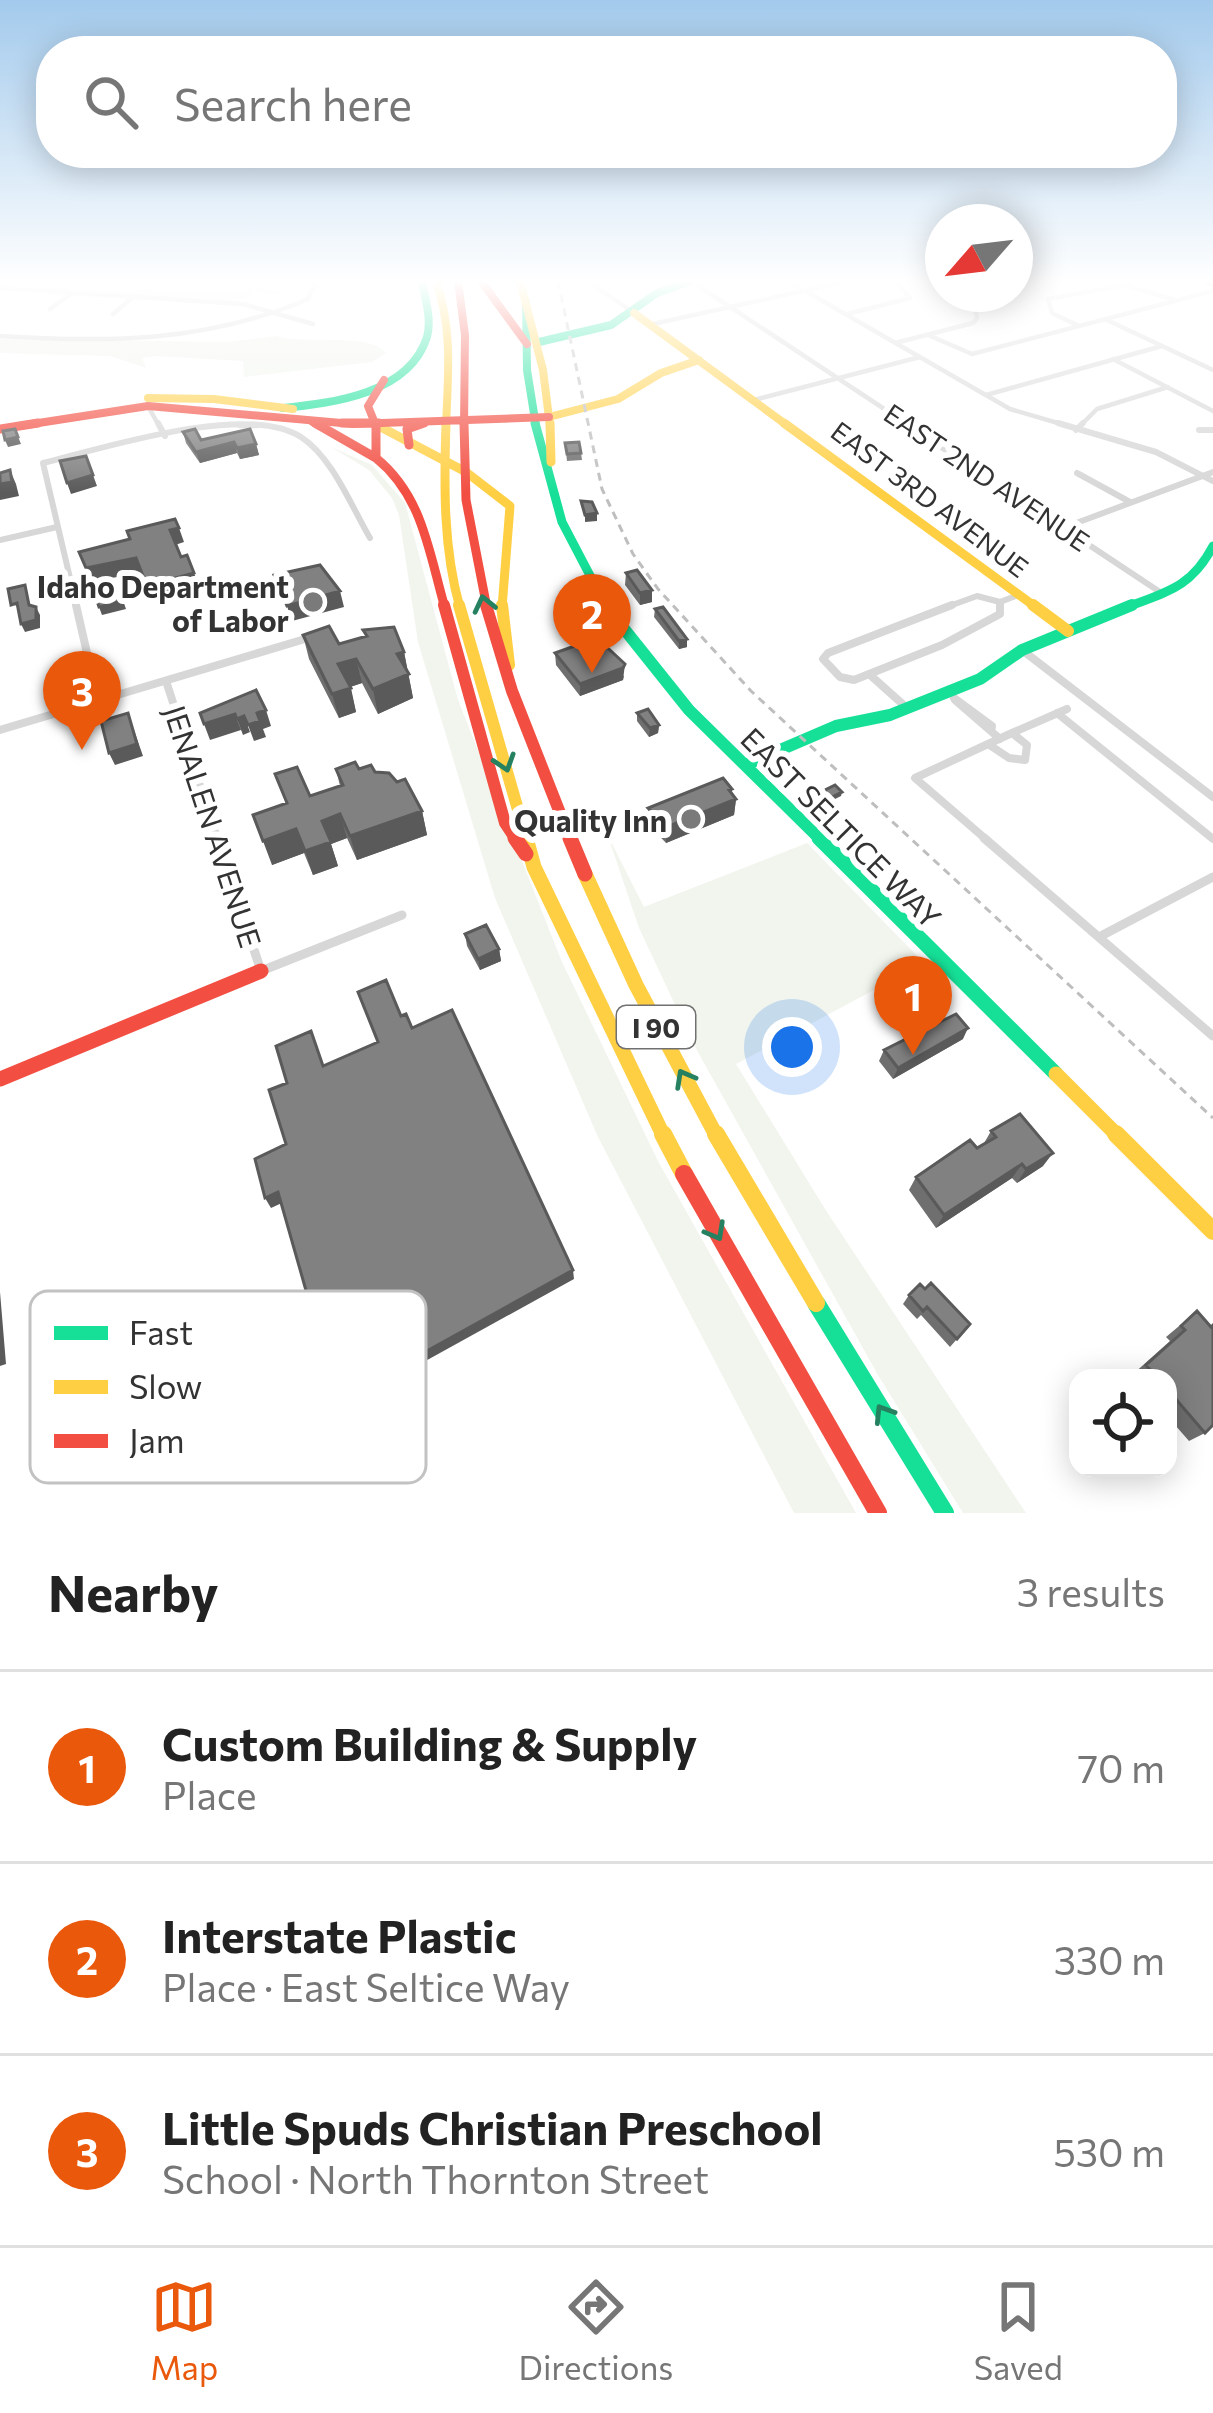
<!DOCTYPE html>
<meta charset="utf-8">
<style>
:root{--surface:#fff;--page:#f6f6f6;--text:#222;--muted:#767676;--line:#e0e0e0;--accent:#ea580c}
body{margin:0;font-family:Commissioner,sans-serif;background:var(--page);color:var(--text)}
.controls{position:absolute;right:36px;bottom:36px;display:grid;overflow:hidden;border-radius:24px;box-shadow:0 6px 30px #0003}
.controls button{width:108px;height:108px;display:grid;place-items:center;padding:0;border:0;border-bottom:3px solid var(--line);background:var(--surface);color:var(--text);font:60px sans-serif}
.compass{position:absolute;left:925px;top:204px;width:108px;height:108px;border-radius:50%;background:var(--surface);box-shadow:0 6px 30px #0003;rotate:242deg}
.you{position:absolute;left:792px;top:1047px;width:42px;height:42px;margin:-30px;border:9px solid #fff;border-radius:50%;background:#1a73e8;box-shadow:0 0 0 18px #1a73e833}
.badge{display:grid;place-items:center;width:78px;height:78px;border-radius:50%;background:var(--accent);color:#fff;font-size:39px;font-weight:700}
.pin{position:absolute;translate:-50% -99px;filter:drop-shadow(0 3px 6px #0008)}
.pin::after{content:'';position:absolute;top:63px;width:42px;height:36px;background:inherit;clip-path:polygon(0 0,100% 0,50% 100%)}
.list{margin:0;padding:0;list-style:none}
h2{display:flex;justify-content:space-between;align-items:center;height:156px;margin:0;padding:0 48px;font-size:51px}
h2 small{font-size:39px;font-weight:400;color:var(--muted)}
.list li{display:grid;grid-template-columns:78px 1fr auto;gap:36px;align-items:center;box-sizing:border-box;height:192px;padding:0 48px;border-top:3px solid var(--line)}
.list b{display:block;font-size:45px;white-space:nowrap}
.list p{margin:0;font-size:39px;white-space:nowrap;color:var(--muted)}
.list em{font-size:39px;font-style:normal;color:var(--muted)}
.icon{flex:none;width:66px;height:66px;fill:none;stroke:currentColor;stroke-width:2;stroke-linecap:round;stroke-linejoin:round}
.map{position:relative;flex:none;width:1213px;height:1513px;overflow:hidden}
.search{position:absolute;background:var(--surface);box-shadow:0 6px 30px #0003;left:36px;right:36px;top:36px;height:132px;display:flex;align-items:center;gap:30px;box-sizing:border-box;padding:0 42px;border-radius:48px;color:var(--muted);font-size:45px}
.sheet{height:732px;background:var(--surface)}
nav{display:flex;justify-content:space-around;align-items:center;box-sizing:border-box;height:168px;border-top:3px solid var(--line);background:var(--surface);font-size:33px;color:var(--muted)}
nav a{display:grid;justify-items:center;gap:6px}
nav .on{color:var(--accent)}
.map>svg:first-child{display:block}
.green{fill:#f1f5ed}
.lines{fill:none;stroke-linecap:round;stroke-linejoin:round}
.street-far3{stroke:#d7d7d7;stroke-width:4.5}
.street-far2{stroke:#d7d7d7;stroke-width:6}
.street-far1{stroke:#d7d7d7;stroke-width:8}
.street{stroke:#d7d7d7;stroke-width:9}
.fast-far4{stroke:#16e098;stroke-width:8}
.fast-far3{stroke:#16e098;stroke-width:9}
.fast-far2{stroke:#16e098;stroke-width:12}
.fast-far1{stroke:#16e098;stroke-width:15}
.fast{stroke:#16e098;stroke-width:18}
.slow-far4{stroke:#ffcf43;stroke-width:8}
.slow-far3{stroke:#ffcf43;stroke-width:9}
.slow-far2{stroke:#ffcf43;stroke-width:12}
.slow-far1{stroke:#ffcf43;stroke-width:15}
.slow{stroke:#ffcf43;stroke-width:18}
.jam-far4{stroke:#f24e42;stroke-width:8}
.jam-far3{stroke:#f24e42;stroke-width:9}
.jam-far2{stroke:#f24e42;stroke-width:12}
.jam-far1{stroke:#f24e42;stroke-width:15}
.jam{stroke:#f24e42;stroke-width:18}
.rail{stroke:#bebebe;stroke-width:3;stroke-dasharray:8 6;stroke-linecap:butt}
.wall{fill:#6f6f6f}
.shaded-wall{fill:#5a5a5a}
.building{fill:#818181;stroke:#5a5a5a;stroke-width:3}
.oneway{stroke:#268160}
.poi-dot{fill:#7a7a7a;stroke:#fff;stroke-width:4.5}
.labels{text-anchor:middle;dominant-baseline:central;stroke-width:12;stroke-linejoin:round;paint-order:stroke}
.far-street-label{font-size:27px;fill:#333;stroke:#fff}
.shield{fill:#fff;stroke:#707070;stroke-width:3}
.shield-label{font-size:27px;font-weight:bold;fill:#333}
.poi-label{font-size:30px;font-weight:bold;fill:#333;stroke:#fff;text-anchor:end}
.street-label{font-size:30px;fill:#333;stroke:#fff}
.key{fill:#fff;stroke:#c2c2c2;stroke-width:3}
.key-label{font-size:33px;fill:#333}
</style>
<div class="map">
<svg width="1213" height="1513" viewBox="0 0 1213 1513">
<rect width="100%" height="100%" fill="#fff"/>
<path class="green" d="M40,281H282L280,295L256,292L238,302L29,289Z
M276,336C305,345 370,332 386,353L372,362L244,377L243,361L155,356L142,358L146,368L110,356L0,353V339L228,342Z
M331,447L372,465L405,503L458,700L562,962L659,1163L856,1513H794L598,1137L495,898L418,642L399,515L392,498L369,470Z
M608,836L644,907L807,843L924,963L736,1064L825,1209L1026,1513H963L878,1375L694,1045L639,928Z"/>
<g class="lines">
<path class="street-far3" d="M587,281L633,312
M691,281L910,426
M788,281L1010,409L1068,426
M0,288L243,304L313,324
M50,309L71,294
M113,314L133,297
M847,314L910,298L895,281
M1107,320L1213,370
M653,324L848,281
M1079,326L1052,313L1048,299L1124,285L1175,300
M928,335L972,354L1213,291
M0,336C107,343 208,342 308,299L316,281
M895,343L973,323L977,318L971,294
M1113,359L1213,411
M986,395L1162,346
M754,400L920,357
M148,406L159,426
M240,426H257
M1080,426L1097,409L1168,387"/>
<path class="street-far2" d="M158,423L165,436
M905,423L1163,594
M1058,423L1156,452L1213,481
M1076,430L1083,423
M1199,430H1213
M1077,473L1130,502
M1063,528L1213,472
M0,540L57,527
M1000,602V608
M1000,602L1018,595
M77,608L43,463C103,448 247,402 301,437C333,458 351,506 370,538
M944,608L977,596L1000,602"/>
<path class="street-far1" d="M76,605L98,701
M952,605L828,653L823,659L840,677L854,680L942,645L1000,614V605
M1022,650L1213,797
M869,674L907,708
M166,681L218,841
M954,698L992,726L991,731
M955,700L1000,739
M1057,713L1213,839
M0,730L305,639
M1012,733L1027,745L1025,760L1009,758L988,744Z
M1012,733L1067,709
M988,841L915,778L988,744"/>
<path class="street" d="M217,838L261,971L402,915
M984,838L1213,1036
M1099,937L1213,877"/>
<path class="fast-far4" d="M526,302L527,370L536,426
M539,342L611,325L657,293L691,281
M283,408C333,403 409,394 427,337C432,319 425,299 422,281"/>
<path class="fast-far3" d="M535,423L562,522L607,608
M1125,608C1166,592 1191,588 1213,546"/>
<path class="fast-far2" d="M605,605L689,710L822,841
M745,765L836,726L890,715L980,679L1022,650L1132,605"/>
<path class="fast-far1" d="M819,838L1056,1074"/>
<path class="fast" d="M816,1303L945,1513"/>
<path class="slow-far4" d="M436,281C453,329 448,376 446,426
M520,281L543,370L550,426
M634,313L788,426
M148,398L214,399L293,409
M549,417L618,399L661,373L699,360"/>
<path class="slow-far3" d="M446,423C444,485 443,548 460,608
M550,423L551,462
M784,423L1037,608
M375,424L466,472L510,506L502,608"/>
<path class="slow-far2" d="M459,605L527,841
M502,605L509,665
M1033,605L1068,631"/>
<path class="slow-far1" d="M526,838L534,867L664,1137
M585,874L636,985L717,1137
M1056,1074L1119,1137"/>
<path class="slow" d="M663,1134L684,1174
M716,1134L816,1303
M1116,1134L1213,1231"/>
<path class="jam-far4" d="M458,281L465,335L464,426
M481,281L527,344
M1208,281L1213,283
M311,421L320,426
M19,426L148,406L353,424L549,417
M376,426L368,406L384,380
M415,426L424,423"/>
<path class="jam-far3" d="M315,423L376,458
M342,423H379
M376,423V458C423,496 429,553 445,608
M464,423L466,500L487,608
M0,429L38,423
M409,445L407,429L424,423"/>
<path class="jam-far2" d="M444,605L505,823L517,841
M486,605L512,691L571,841"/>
<path class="jam-far1" d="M515,838L526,854
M570,838L585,874
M0,1079L261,971"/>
<path class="jam" d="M684,1174L878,1513"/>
<path class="rail" d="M558,281L602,489L633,554L658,589L751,691L1213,1118"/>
</g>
<path class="wall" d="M183,432L201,440L256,444L259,455L240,459L237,453L200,463L186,443Z
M565,443L581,453L582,460L567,461Z
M626,573L652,602L640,605L625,585Z
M655,609L687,647L679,649L654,617Z
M363,630L404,652L413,698L378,714L362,683L350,687L356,712L339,718L309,659L303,635L339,644L365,636Z
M555,653L624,676L623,680L580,696L556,665Z
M637,713L659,725L658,733L649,737L637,721Z
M336,769L375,772L422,811L427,835L357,860L347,838L331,844L338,866L313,875L304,853L272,865L286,803L275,774L310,796L340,786Z
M732,789V793L736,799L734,815L666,843L648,824V808Z
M465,934L499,949L501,961L480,970L467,946Z
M963,1039L893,1079L879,1061L884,1050Z
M991,1131L1043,1166L1017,1183L1012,1178L936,1228L909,1190L916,1177L983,1145Z
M909,1295L970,1324L950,1347L921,1315L917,1319L903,1304Z
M1197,1311L1205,1433L1189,1441L1168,1417V1378H1135L1132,1375L1170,1341L1166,1337Z"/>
<path class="shaded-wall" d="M15,429L21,444L8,447L5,440Z
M234,442L237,453L200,463L196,452Z
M256,444L259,455L240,459L237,448Z
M10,470L16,484L19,496L0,500V484Z
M93,475L97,486L71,494L67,483Z
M597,513V521L585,522V515Z
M179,528L184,542L175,545L170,530Z
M136,558L142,572L92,582L86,568Z
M194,573L200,588L153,601L147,586Z
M652,590V602L640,605V593Z
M340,591L344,607L292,621L287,606Z
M120,592L126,609L102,615L99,607Z
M36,607L40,615V628L25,632L21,624Z
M687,639V647L679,649V641Z
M404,652L413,698L378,714L373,689L397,654Z
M356,659L362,683L344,689L338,664Z
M625,664L623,680L580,696V684Z
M351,688L356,712L339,718L332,694Z
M266,710L271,726L263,729L266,737L254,741L248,725L257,713Z
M128,713L143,756L115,765L109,753Z
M235,714L241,730L210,740L204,724Z
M244,716L250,732L243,735L237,719Z
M659,725L658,733L649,737L650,728Z
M732,789L731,801L736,799L734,815L666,843L667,827Z
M842,792L841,796L817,808L818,804Z
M422,811L427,835L357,860L350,836Z
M340,814L347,838L331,844L338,866L313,875L305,851L322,821Z
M296,829L304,853L272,865L263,841Z
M499,949L501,961L480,970L478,959Z
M968,1028L963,1039L893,1079L898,1068Z
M1053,1153L1043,1166L1017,1183L1026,1169Z
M1022,1164L1012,1178L936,1228L944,1215Z
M278,1192L284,1202L271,1208L265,1198Z
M573,1270L574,1279L373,1390L369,1383Z
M0,1292L6,1364L0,1366Z
M355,1337L359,1345L316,1361L310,1353Z"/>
<path class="building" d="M15,429L18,437L5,440L3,431Z
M195,429L201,440L250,429L256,444L237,448L234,442L196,452L183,432Z
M579,442L581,453L567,454L565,443Z
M86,456L93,475L67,483L60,461Z
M10,470L12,482L0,484V473Z
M581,501L592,502L597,513L585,515Z
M175,519L179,528L170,530L181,557L187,555L194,573L147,586L136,558L86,568L79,552L130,539L127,531Z
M320,565L340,591L287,606L274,575Z
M637,570L652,590L640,593L626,573Z
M25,585L29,605L36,607V620L21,624L17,603L11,605L8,589Z
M120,592L122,601L99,607L96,598Z
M663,607L687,639L679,641L655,609Z
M329,626L339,644L367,636L363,630L394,627L404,652L397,654L409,674L373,689L356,659L338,664L351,688L332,694L303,635Z
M597,638L625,664L623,668L580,684L555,653Z
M256,690L266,710L257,713L260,721L248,725L244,716L237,719L235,714L204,724L200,713Z
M648,709L659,725L650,728L637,713Z
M128,713L137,744L109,753L101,721Z
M355,762L359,769L371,765L375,772L389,773L397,782L405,779L422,811L350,836L340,814L322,821L331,842L305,851L296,829L263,841L253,815L287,803L275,774L297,767L310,796L343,785L336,769Z
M723,778L732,789L729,790L736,799L667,827L648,808Z
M835,785L842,792L818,804L811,797Z
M486,925L499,949L478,959L465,934Z
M386,980L401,1016L406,1014L412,1028L452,1010L573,1270L369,1383L355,1337L310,1353L293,1301L307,1294L278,1192L265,1198L255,1159L286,1144L269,1090L287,1083L276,1046L311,1031L323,1066L378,1042L358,992Z
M956,1014L968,1028L898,1068L884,1050Z
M1020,1114L1053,1153L1026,1169L1022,1164L944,1215L916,1177L970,1140L977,1148L996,1137L991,1131Z
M931,1283L970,1324L957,1339L927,1307L923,1311L909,1295L920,1284L925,1289Z
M1197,1311L1211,1327L1213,1325V1425L1205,1433L1168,1390V1378H1157L1146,1365L1185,1330L1181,1326Z"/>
<defs><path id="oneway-chevron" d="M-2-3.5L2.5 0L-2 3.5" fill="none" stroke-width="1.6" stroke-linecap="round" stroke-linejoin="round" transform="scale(3)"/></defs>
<g class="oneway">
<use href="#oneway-chevron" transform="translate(484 604) rotate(-103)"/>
<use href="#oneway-chevron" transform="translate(505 763) rotate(72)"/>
<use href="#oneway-chevron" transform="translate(684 1078) rotate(-119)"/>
<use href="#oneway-chevron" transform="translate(716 1232) rotate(61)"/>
<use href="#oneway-chevron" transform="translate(883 1413) rotate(-122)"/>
</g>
<linearGradient id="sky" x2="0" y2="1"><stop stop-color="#a3caec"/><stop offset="0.57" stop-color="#fff"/><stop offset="1" stop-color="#fff" stop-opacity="0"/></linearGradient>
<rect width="1213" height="493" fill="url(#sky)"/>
<g class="poi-dot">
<circle cx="313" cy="602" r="12"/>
<circle cx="691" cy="819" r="12"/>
</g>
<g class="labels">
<g class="far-street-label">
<text transform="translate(987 477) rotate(34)">EAST 2ND AVENUE</text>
<text transform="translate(930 499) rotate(37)">EAST 3RD AVENUE</text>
</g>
<rect class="shield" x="617" y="1006" width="78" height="42" rx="9"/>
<g class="shield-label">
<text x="656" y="1027">I 90</text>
</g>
<g class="poi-label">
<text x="289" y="585">Idaho Department<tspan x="289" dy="34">of Labor</tspan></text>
<text x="667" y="819">Quality Inn</text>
</g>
<g class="street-label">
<text transform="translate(214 826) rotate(72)">JENALEN AVENUE</text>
<text transform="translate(842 827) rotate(45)">EAST SELTICE WAY</text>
</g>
</g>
<rect x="30" y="1291" width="396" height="192" rx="18" class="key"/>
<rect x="54" y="1326" width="54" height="14" fill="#16e098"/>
<rect x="54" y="1380" width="54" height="14" fill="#ffcf43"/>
<rect x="54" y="1434" width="54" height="14" fill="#f24e42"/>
<g class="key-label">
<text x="129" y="1345">Fast</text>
<text x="129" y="1399">Slow</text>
<text x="129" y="1453">Jam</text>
</g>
</svg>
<div class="controls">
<button><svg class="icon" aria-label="locate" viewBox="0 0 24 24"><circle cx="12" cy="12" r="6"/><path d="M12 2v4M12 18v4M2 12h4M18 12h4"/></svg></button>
</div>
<svg class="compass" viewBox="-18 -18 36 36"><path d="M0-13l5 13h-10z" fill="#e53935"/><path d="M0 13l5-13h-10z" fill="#767676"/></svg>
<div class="you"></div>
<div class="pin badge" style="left:913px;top:1055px">1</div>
<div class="pin badge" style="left:592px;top:673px">2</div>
<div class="pin badge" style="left:82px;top:750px">3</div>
<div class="search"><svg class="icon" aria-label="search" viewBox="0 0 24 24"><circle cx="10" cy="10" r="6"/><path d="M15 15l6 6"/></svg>Search here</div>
</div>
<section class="sheet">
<h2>Nearby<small>3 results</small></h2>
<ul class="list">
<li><span class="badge">1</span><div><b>Custom Building &amp; Supply</b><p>Place</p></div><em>70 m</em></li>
<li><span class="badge">2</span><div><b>Interstate Plastic</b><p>Place · East Seltice Way</p></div><em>330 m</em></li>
<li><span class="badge">3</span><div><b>Little Spuds Christian Preschool</b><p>School · North Thornton Street</p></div><em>530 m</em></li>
</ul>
</section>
<nav>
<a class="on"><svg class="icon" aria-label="map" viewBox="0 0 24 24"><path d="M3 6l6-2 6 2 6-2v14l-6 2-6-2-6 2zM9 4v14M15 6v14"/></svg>Map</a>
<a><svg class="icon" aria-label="directions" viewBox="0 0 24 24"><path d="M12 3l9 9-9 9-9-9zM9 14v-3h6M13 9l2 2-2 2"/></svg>Directions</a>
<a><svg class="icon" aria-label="saved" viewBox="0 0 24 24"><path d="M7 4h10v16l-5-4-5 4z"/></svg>Saved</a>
</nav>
